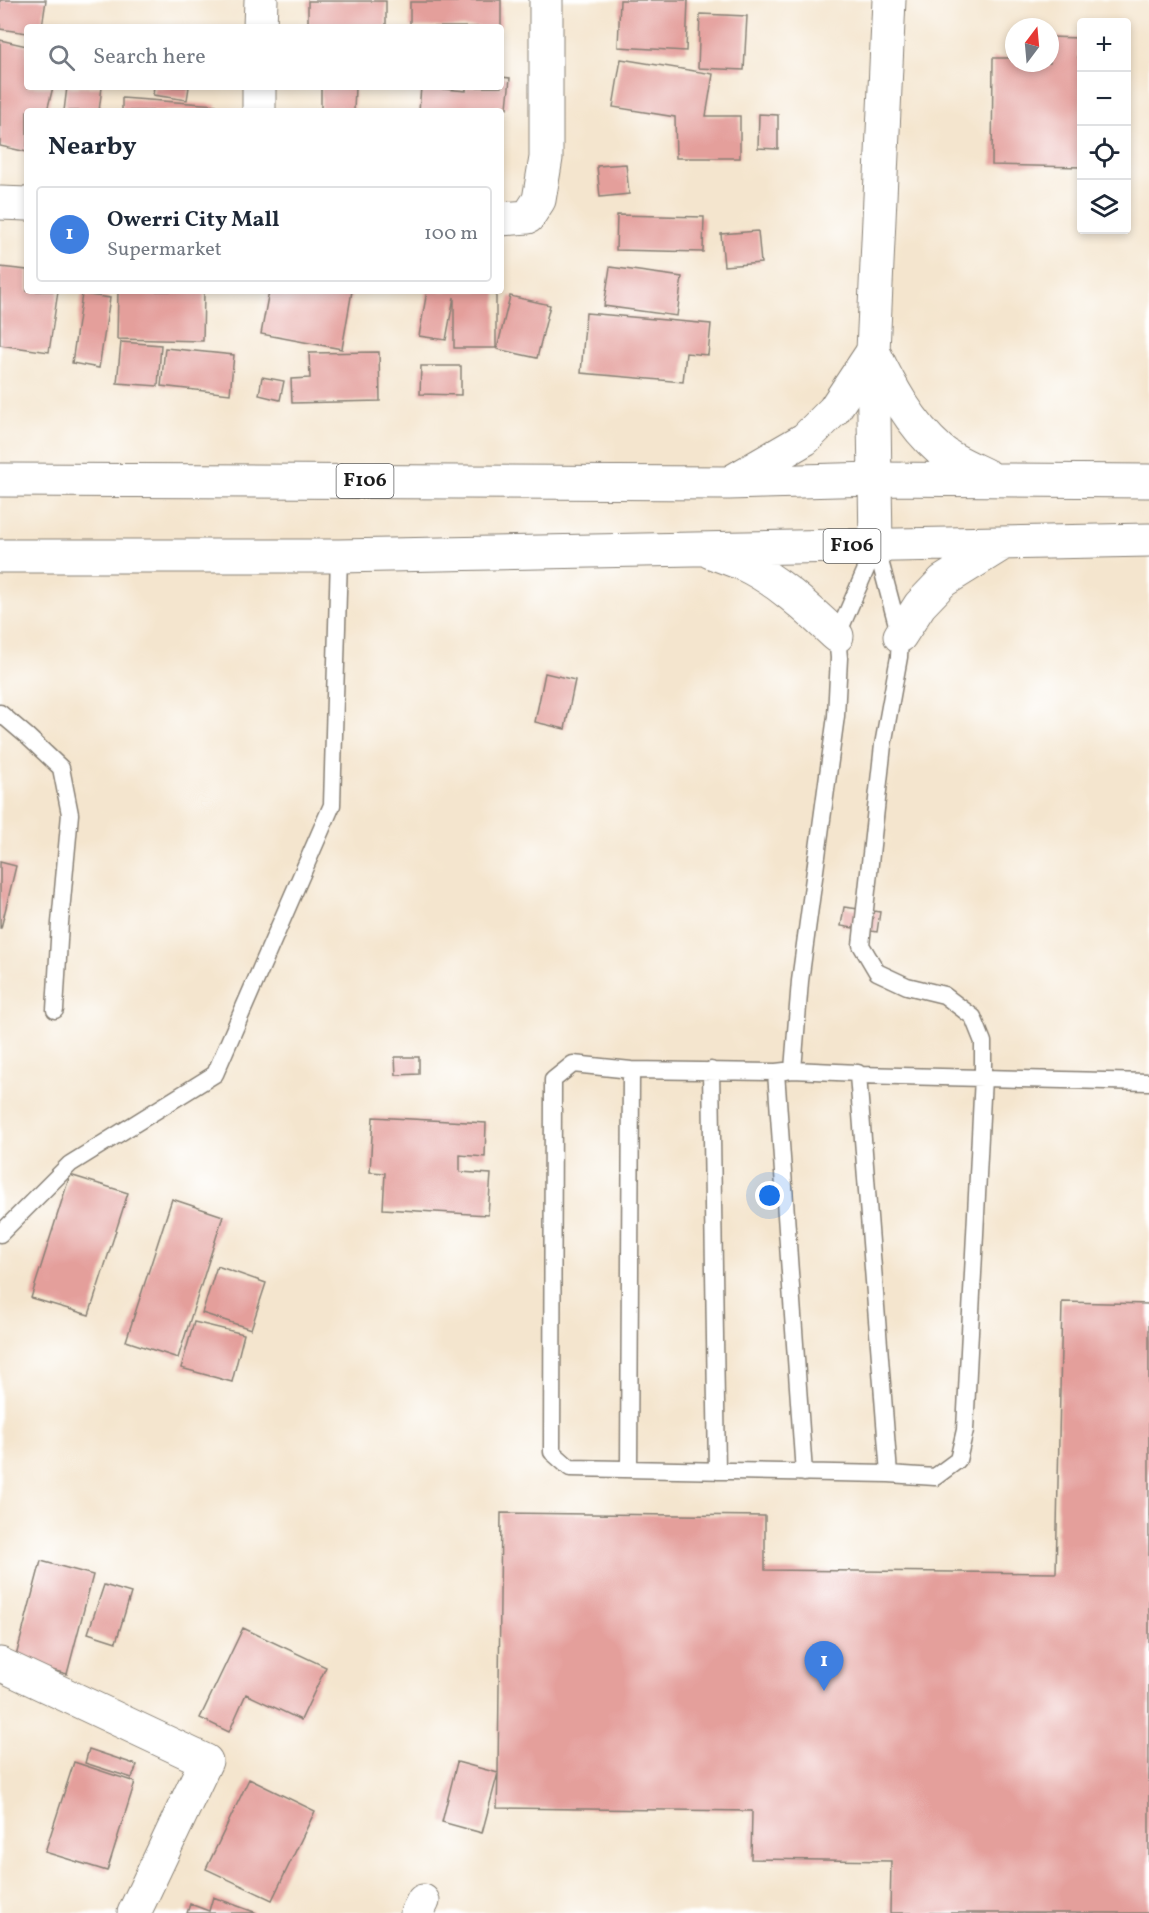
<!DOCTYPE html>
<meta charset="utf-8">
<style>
:root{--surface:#fff;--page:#f6f6f7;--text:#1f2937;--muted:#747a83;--line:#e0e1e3;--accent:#111827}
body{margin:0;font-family:Vollkorn,serif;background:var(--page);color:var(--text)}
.controls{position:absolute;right:18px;top:18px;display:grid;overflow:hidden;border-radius:6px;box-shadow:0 3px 9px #0003}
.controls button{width:54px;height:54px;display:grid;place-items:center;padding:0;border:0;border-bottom:2px solid var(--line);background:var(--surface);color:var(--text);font:30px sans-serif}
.compass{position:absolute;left:1005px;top:18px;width:54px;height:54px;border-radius:50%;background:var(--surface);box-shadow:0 3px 9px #0003;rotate:16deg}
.you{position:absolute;left:770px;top:1196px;width:21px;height:21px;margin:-15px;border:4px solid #fff;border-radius:50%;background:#1a73e8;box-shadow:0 0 0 9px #1a73e833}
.badge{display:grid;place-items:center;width:39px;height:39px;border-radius:50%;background:var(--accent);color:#fff;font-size:20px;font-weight:700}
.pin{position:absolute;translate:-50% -50px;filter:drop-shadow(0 2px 3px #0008)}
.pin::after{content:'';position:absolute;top:32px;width:21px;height:18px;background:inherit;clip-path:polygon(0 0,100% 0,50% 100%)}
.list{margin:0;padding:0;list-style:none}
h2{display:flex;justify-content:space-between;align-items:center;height:78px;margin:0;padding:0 24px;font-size:26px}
h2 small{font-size:20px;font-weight:400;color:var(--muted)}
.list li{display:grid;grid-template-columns:39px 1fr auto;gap:18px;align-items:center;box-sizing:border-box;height:96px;margin:0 12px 12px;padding:0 12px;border:2px solid var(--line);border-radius:6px}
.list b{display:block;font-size:22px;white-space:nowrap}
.list p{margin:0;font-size:20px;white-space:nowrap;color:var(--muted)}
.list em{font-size:20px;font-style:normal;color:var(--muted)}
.icon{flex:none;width:33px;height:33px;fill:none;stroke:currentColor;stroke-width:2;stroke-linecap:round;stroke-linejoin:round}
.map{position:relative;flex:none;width:1149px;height:1913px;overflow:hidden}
.search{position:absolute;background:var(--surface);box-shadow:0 3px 9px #0003;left:24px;top:24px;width:480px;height:66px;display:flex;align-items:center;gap:15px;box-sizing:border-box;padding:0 21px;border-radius:6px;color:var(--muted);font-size:22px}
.panel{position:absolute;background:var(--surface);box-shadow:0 3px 9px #0003;left:24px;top:108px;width:480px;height:186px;border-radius:6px}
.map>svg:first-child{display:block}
.building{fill:#e49f9b}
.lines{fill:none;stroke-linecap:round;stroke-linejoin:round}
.lane-casing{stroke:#888075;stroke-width:19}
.street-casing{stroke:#888075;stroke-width:35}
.primary-casing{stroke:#888075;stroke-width:35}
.lane{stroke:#fff;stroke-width:16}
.street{stroke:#fff;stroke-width:33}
.primary{stroke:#fff;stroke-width:33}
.labels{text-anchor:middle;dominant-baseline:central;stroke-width:5;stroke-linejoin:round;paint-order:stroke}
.shield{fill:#fff;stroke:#606060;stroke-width:1.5}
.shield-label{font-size:20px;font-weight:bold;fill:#1c1c1c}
</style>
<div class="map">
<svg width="1149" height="1913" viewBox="0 0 1149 1913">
<rect width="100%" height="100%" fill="#fff"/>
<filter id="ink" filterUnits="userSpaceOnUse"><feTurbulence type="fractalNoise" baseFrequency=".0167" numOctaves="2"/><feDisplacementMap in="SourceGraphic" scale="12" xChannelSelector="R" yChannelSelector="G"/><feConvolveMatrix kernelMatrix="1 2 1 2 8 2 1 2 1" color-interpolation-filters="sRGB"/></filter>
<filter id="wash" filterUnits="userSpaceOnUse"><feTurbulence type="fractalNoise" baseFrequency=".008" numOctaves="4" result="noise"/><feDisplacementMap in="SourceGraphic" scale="24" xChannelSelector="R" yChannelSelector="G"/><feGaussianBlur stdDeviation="1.35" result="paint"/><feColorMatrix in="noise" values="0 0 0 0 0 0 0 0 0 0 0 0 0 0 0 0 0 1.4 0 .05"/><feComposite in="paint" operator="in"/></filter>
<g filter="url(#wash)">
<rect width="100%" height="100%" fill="#f4e5ce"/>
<g id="blocks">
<path class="building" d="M0,0H46L42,27H27V33L0,29Z
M457,0H501V27H410V2H457Z
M620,0H688L686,51L618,47Z
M308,1H386V27H308Z
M700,14L747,16L744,70L698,68Z
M1050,37L1078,38V58H1082V167L992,165L993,58H1014V63H1050Z
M0,40L27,46V87H53L47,111H27V152L0,146Z
M621,59L713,74L706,116H740V158H676L675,117L613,107Z
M501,77L510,78L507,108L495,106L494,111H419L421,87L466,91V87H501Z
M67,87H102L99,111H64Z
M154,87H189L187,100L153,95Z
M321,87H355L354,111H321Z
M122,98L216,105L215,111H122Z
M759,114L778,115V149L758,148Z
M626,164L629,194L600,197L597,166Z
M617,215L704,217L703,252L616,250Z
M758,231L761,263L724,266L721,234Z
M0,267L27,270V291H58L49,352L0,345Z
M610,267L682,277L677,316L604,306Z
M118,291H204L203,341L117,339Z
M269,291H352L342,349L261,334Z
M427,291H496V348H454V297L446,340L419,336Z
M82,294L110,298L99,368L72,363Z
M510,296L550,305L537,358L497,349Z
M586,313L711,324L708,355L686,353L683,382L581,373Z
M121,342L161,345L158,386L117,383Z
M165,348L234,355L230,394L161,386Z
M379,352L380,401L292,403L291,379L310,378L309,353Z
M421,366H461V395L420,394Z
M262,377L284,381L280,400L259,395Z
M545,673L575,680L565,729L535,722Z
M0,862L16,866L1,928H0Z
M844,907L880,912L877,932L841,926Z
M395,1057H419V1074L396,1075Z
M373,1117L486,1123L485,1157L460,1155V1172L491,1174L488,1215L383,1209L385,1173L370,1172Z
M70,1175L128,1193L89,1315L31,1298Z
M172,1199L223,1216L178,1358L126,1341Z
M217,1266L266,1283L251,1329L202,1313Z
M1062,1302L1149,1304V1913H890L891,1861L751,1859L752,1811L497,1808L498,1773L482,1833L442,1822L457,1762L498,1773L501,1513L765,1516V1570L1056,1573Z
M194,1322L244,1334L232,1382L181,1368Z
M41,1561L93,1575L67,1674L15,1660Z
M104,1585L131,1593L116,1642L88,1633Z
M243,1628L326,1667L301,1720L246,1694L229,1732L200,1718Z
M89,1749L137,1765L132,1778L85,1763Z
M74,1762L135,1782L107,1871L45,1852Z
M249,1779L315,1811L272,1900L206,1869Z
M213,1897L257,1913H187L190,1904L209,1911Z"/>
</g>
</g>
<g filter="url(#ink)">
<use href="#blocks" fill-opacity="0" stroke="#888075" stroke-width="1.5"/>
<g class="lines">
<g class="lane-casing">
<path id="lane" d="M876,546L900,636L899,657L883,745L861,945L877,972L907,986L944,995L973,1017L983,1042V1077L965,1430L958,1460L935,1477L889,1474L570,1468L552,1452L553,1080L573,1064L631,1070L776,1072L793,1070L858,1073V1075L1149,1082
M0,713L27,736L61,768L70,814L60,923L55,1010
M711,1070L717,1471
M793,1070L800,981L836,716L839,658L837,636L876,546
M776,1072L804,1473
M858,1075L889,1474
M0,1234L70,1164L215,1074L332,805L339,556
M629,1468L631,1070"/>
</g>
<g class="street-casing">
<path id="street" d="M260,27L261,0
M259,111V87
M0,203L27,204
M501,219L528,217L539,200L546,158V0
M876,546L873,351L889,0
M0,1664L206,1761L134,1913
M417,1913L423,1901"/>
</g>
<g class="primary-casing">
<path id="primary" d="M873,351C890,386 910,424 940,450C952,461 974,469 989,477
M0,480L729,483L874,479L1149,481
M731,482L805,439L834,410L873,351
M711,552C722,556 733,560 743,564C779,581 808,609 837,636
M0,556H339L1149,540
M900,636L920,605L943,581L1004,543"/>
</g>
<use href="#lane" class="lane"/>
<use href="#street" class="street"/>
<use href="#primary" class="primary"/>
</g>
</g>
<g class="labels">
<g class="shield">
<rect x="336.5" y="464" width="57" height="34" rx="4.5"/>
<rect x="823.5" y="529" width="57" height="34" rx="4.5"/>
</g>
<g class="shield-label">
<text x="365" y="481">F106</text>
<text x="852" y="546">F106</text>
</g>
</g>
</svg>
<div class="controls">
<button>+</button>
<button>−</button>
<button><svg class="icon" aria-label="locate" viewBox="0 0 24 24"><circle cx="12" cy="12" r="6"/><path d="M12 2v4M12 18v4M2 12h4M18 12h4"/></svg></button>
<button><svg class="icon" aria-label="layers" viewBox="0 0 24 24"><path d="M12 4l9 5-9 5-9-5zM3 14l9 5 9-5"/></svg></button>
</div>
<svg class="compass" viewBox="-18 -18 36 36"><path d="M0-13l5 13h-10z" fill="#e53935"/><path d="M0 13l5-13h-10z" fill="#747a83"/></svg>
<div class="you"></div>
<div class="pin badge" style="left:824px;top:1691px;background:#3f7fe0">1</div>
<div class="search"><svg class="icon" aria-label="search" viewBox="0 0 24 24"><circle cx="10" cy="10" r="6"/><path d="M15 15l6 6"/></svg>Search here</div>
<section class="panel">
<h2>Nearby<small></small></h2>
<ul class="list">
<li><span class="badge" style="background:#3f7fe0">1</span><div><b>Owerri City Mall</b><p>Supermarket</p></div><em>100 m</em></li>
</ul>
</section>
</div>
